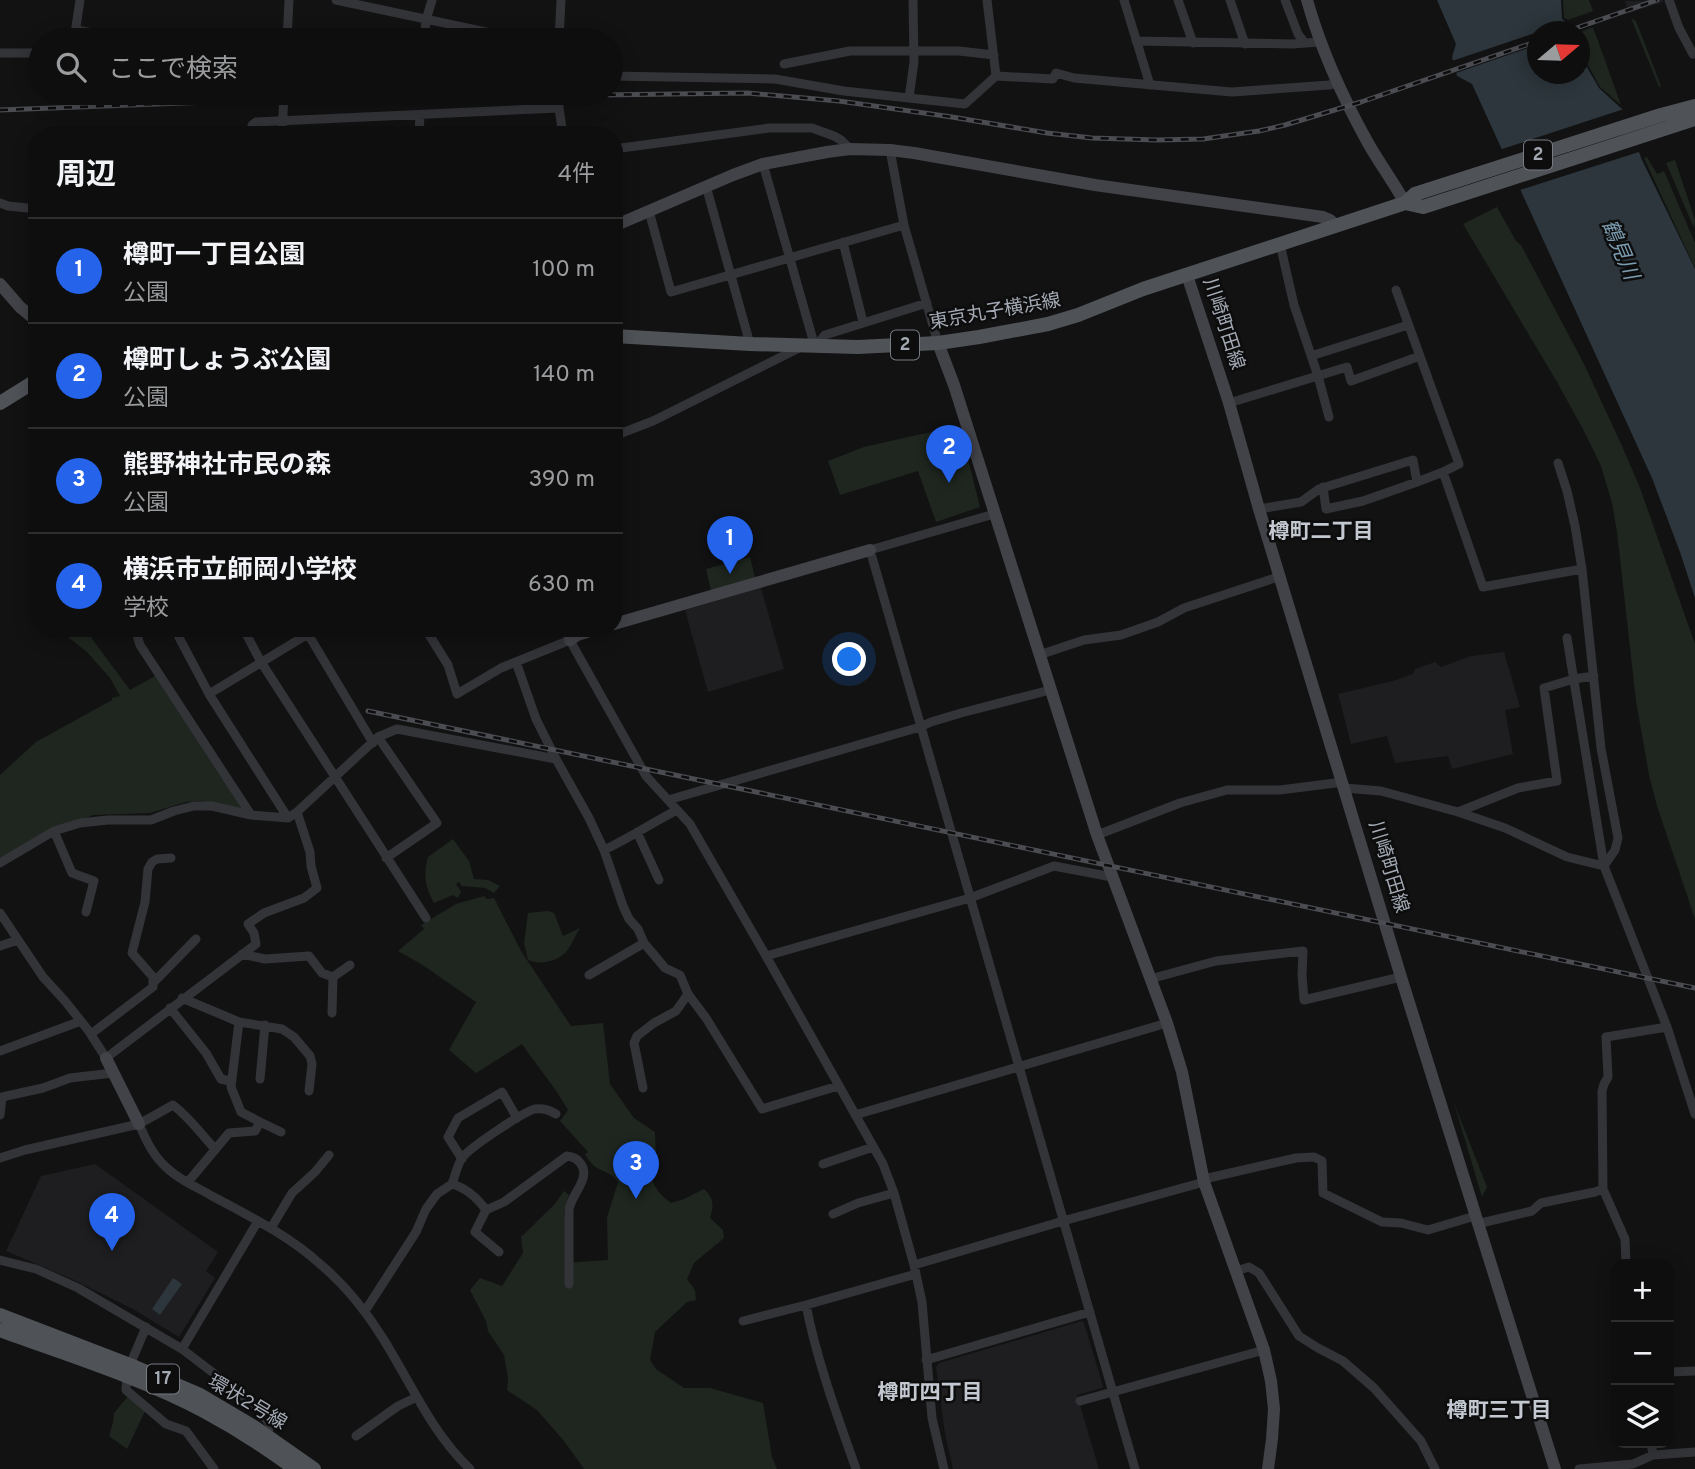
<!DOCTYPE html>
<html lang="ja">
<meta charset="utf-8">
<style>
:root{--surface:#0e0e0e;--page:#1c1c1c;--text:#f1f3f6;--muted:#9b9c9e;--line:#2e2e2e;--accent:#2563eb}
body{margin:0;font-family:Overpass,"Noto Sans JP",sans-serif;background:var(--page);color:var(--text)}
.controls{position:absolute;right:21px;bottom:21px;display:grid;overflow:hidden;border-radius:14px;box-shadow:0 4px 18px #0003}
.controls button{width:63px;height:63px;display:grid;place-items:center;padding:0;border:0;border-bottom:2px solid var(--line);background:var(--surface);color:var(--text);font:35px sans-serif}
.compass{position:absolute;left:1527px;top:21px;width:63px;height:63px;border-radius:50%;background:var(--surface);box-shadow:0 4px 18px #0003;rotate:71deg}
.you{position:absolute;left:850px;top:660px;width:24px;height:24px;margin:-18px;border:5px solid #fff;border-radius:50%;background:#1a73e8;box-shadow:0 0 0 10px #1a73e833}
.badge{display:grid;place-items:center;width:46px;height:46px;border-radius:50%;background:var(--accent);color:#fff;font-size:23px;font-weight:700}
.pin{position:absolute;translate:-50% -58px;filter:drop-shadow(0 2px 4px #0008)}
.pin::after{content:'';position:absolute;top:37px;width:24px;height:21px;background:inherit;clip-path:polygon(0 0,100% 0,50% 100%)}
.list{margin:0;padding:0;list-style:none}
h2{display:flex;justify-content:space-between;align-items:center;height:91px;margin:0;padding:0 28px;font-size:30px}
h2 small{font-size:23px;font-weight:400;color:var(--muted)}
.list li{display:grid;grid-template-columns:46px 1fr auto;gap:21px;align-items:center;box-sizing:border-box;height:105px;padding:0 28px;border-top:2px solid var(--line)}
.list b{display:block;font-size:26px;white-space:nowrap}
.list p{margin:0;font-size:23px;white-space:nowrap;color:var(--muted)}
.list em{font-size:23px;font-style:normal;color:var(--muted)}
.icon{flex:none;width:38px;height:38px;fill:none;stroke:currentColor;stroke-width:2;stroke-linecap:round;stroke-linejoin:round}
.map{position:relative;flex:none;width:1695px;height:1469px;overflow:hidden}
.search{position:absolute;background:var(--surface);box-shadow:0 4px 18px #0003;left:28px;top:28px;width:595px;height:77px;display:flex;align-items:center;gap:18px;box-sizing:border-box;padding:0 24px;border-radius:38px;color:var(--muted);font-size:26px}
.panel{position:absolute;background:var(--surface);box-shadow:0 4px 18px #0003;left:28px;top:126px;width:595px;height:511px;border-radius:28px}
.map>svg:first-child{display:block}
.built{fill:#1e1e20}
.green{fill:#1e261f}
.water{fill:#2c363c}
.pier{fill:#121213}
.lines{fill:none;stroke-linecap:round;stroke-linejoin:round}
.street{stroke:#333438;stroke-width:9}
.secondary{stroke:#414348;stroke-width:12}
.primary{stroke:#4f5257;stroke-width:14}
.rail-casing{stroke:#4a4c51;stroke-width:5}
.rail{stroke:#0d0d0e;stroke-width:2.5;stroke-dasharray:8;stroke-linecap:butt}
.labels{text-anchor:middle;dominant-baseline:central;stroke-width:5;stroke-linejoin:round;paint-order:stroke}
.shield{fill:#0d0d0e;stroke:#777b82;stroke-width:2}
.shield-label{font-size:18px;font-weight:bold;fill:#a4aab4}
.street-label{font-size:19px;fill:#a4aab4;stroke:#0d0d0e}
.water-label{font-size:21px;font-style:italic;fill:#7b9baf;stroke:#0d0d0e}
.neighbourhood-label{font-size:21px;font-weight:bold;fill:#c4c8d0;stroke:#0d0d0e}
</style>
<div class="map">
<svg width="1695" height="1469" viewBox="0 0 1695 1469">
<rect width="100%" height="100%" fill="#121213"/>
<path class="built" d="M1663,0V2L1629,13L1625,1Z
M761,588L784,669L708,692L685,610Z
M1504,652L1520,707L1505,710L1513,754L1452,769L1448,756L1395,763L1387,736L1351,744L1338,694L1393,681L1413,674L1415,669L1435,662L1441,667L1471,656Z
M95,1164L218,1252L206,1271L215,1278L179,1337L133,1309L72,1279L6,1251L41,1176Z
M1082,1321L1084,1323L1103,1386L1102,1388L1077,1395L1099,1469H953L945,1434L936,1367L939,1363Z"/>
<path class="green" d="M1563,0H1589L1593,11L1568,20L1564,18Z
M1631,18L1636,21L1661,86L1659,87Z
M1593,27L1621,105L1600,87L1583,56L1584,51L1580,32Z
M1647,157L1657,174L1664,171L1695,243V268L1644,158Z
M1675,160L1695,220L1694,228L1666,163Z
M1497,207L1516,241L1521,245L1584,364L1622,446L1640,488L1695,644V919L1657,806L1649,775L1636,701L1617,532L1612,503L1601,466L1585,433L1557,382L1463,224Z
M960,427L980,507L936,522L918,471L840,495L828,461L864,447L917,435Z
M750,557L755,578L711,591L706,569Z
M65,628H84L130,690L155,676L242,809L200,801L186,802L150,813L93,815L33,839L0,859V775L36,742L112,700V698L120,696L110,678L87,652L63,633Z
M453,839L469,861L474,879L488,880L500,886L494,893L485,888L462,886L459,882L456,884L461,892L458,898L453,895L434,903C425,886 423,877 428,857Z
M484,896L487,899L494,898L521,951L571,1026L603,1023L610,1084L634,1118L655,1132L656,1157L645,1154L644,1167L649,1170C653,1185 658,1194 671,1203L684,1199L704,1189C714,1198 714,1205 710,1218L723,1230L724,1238L694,1263L687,1279L695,1290L696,1300L687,1302L655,1332L650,1360L656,1369L684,1388H710L763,1403L772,1457L777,1469H584L564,1441L537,1410L507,1390L508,1378L504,1355L488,1331L486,1321L470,1290L480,1278L502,1286L523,1253L521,1237L554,1205L564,1191L569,1195L564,1210V1217H565V1263L608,1260L607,1218L618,1182C607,1167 596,1175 585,1154L588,1152L560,1121L568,1110C555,1087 537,1066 522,1044L476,1073L449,1050L476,1002L421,964L398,951L424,929L421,925L456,904Z
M548,911L554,913L563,936L580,928C575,936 571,947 565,953C555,962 540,965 528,960L524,943L528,913Z
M1454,1103L1487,1187L1482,1197Z
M129,1395L146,1409L127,1449L109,1436L113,1422L114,1413Z"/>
<path class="water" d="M1437,0H1561L1562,19L1576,31L1538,32V74H1580V42L1581,57L1599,88L1623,110L1642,160L1695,269V598L1680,552L1652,478L1472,84L1457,76L1452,57L1456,44Z
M173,1278L182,1284L160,1315L152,1309Z"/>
<path class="pier" d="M1570,21L1579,31H1538Z
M1538,32L1537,45L1453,74L1449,62Z
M1627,108L1642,151L1517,191L1499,150Z"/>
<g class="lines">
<path class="street" d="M336,0L524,40
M987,0L996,76
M1124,0L1150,85
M1178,0L1193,43
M1230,0L1245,44
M1285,0L1298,34L1304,42
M1669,0L1679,28L1693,54L1695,53
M76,30L130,40
M74,40L80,0
M287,40L289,0
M424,40L426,20L432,0
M559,40L561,0
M1136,41L1292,44L1320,42
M0,53H40
M784,64L850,51H959L994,55
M611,76L775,79L844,91L909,98L914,62L913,0
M559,93V108L563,135
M909,98L965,104L996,76L1053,79L1056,73L1074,78L1232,92L1329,85L1338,83
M251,135L252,125L256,122L559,108
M282,135L284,93
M419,135L420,115
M614,149L769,128H812L834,136L841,140L850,149
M890,150L904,225L938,343
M763,164L815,347
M706,186L750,344
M0,203L8,206L37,209
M649,211L671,292L904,225
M843,242L863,322
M1280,244L1294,305L1318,376L1329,417
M1396,290L1459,464L1443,472
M815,347L825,335L927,303
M1311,356L1408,325
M1229,403L1347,367L1351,381L1420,356
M614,436L653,421L799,348
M1558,463L1567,491L1575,526L1582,569L1601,748L1618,838L1615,850L1604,866
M1323,487L1326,509L1363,501L1417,482
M1259,509L1301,502L1319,489L1413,460L1417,482L1443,472L1483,587L1582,569
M994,514L870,550L1135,1469
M135,628L140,645L251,815
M174,628L209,694L288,818
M243,628L261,662L426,918
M425,628L448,665L457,694L501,668L570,640
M563,628L646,776L690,824L766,956L883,1164L894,1193L914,1265L922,1302L932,1418L944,1469
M308,634L373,743
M1567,638L1604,866
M1039,655L1084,640L1121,635L1158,622L1184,608L1281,576
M516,662L536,719L556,759L589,818L604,850L623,906L629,919L638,929L644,943L665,968L680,975L688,994L706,1018L762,1109L838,1086
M209,694L308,634L305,628
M378,737L437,823L386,858
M1344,788L1381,791L1458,812L1505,828L1567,857L1604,866L1667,1027L1695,1114
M668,800L920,727L931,722L961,713L1050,690
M1458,812L1518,788L1557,781L1544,688L1574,679L1594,676
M54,831L72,873L94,881L86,912
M637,832L659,880
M1097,835L1180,803L1227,790H1280L1343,782
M604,850C629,838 652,823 677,810
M0,863L54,831L80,823L108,820H151L174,811L194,806H212L251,815L288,818L297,812L378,737L397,729L556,759
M0,913L43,977L65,1001L88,1030L106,1058L256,944L254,933L248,924L264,913L304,898L317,888L311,866L310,852L297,812
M0,946L18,940
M242,954L265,959L309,956L322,973L333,977
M766,956L970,898L1054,866L1112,877
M589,975L644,943
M333,977L350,965
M1150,979L1216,961L1303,951L1302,975L1304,1000L1401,977
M153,983L196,939
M182,998L239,1022L231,1087L241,1112L260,1122L255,1131L229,1133L188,1182
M170,1008L206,1053L221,1079L230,1081
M332,1013L333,977
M239,1022L282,1029L294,1037L310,1056L312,1064L309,1091
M91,1034L153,987V977L132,953L145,902L148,869L152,862L157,859L171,858
M0,1051L81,1021
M260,1079L265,1025
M643,1088L634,1043L637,1036L654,1023L676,1011L688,994
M0,1115L2,1097L43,1088L70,1078L113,1073
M855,1115L1167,1023
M260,1122L281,1132
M139,1124C146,1140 153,1156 167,1168C179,1180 197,1187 212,1196C249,1216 288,1235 320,1264C344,1284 365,1310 382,1337C410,1381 431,1432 470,1469
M0,1158L25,1150L139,1124L173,1105C190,1118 201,1134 215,1149
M462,1159L448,1137L458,1118L502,1092L517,1118
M823,1164L873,1147
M1204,1179L1296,1158L1314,1157L1322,1161L1323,1193L1382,1222L1401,1223L1428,1230L1475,1216
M452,1184C455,1177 457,1165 462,1158C469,1148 523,1112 535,1109C544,1108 549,1110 556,1114
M1603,1189L1625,1239L1626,1264
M486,1210L475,1232L499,1252
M833,1214L858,1203L894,1193
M1477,1224L1532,1211L1541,1203L1595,1192L1603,1189L1602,1091L1604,1084L1608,1077L1606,1037L1667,1027
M271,1228L292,1193L315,1172L329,1155
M0,1260L36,1269L78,1288L182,1349L237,1391L260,1411L270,1425L267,1436L268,1440
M914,1265L1063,1221L1204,1182
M1236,1271L1249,1267L1259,1273L1299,1336L1318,1348L1343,1361L1374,1388L1421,1441L1435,1469
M806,1305C817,1361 837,1415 856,1469
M365,1311L416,1232L426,1209L437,1194L452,1184C466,1188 478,1199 486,1210L504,1202L567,1156C573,1157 577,1158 581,1164C591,1179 571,1194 569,1210V1284
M743,1321L806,1305L916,1274
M182,1349L258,1221
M926,1360L1090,1312
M130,1365L146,1327
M1669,1372L1695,1371
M127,1376L126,1390L166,1424L186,1431L214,1469
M1080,1401L1264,1350
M356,1436L398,1406L417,1397
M1651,1443L1653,1455
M1579,1469L1633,1464L1653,1455L1695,1452"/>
<path class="secondary" d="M1307,0C1321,50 1343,98 1368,143C1380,164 1394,183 1405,203
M614,226L733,175L763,164L827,152L850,149L890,150L914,153L1095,185L1323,217L1330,220L1336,226
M1187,275L1229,403L1259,509L1401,977L1555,1469
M0,284L20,307L37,321
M938,343L954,385L1097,835L1167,1023L1182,1072L1204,1182L1264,1350L1271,1381L1274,1409L1272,1439L1268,1469
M614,624L870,550
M570,640L577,635L600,628
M106,1058L139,1124"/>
<path class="primary" d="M1405,203L1423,207L1695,119
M614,336L750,344L858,347L938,343L979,337L1048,324L1078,315L1143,289L1405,203L1415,194L1661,115L1695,106
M0,403L37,380
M0,1315L130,1365L200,1395L254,1427L314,1469
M0,1330C68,1355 140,1377 204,1411C234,1427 268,1449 295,1469"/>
<g class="rail-casing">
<path id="rail" d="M1565,32L1657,0
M0,110L291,99L747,93L839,101L952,117L1047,133L1092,138L1157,140L1203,139L1259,131L1285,125L1361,102L1538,41
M368,711L1695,988"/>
</g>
<use href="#rail" class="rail"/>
</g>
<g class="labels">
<g class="shield">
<rect x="1524" y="140.5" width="28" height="29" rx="5"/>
<rect x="891" y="330.5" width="28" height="29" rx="5"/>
<rect x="147" y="1364.5" width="32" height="29" rx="5"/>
</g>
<g class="shield-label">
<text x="1538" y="155">2</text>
<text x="905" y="345">2</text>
<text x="163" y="1379">17</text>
</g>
<g class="street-label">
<text transform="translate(995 312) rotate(-10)">東京丸子横浜線</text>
<text transform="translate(1223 324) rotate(72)">川崎町田線</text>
<text transform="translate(1388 867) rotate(73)">川崎町田線</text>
<text transform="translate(247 1403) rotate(31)">環状2号線</text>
</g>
<g class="water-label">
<text transform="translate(1619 250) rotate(67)">鶴見川</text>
</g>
<g class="neighbourhood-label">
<text x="1321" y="532">樽町二丁目</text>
<text x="930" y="1393">樽町四丁目</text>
<text x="1499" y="1411">樽町三丁目</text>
</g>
</g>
</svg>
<div class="controls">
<button>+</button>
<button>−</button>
<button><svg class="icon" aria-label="layers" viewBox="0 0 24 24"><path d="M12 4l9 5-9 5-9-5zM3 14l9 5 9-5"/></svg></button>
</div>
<svg class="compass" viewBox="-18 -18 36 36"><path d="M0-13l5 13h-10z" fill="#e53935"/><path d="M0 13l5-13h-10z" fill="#9b9c9e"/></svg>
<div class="you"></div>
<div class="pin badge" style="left:730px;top:574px">1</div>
<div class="pin badge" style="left:949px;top:483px">2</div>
<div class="pin badge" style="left:636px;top:1199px">3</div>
<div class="pin badge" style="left:112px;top:1251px">4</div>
<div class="search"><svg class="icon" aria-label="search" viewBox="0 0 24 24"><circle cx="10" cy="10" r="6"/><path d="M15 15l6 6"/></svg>ここで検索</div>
<section class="panel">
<h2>周辺<small>4件</small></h2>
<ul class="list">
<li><span class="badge">1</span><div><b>樽町一丁目公園</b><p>公園</p></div><em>100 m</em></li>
<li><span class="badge">2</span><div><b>樽町しょうぶ公園</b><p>公園</p></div><em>140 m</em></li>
<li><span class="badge">3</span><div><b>熊野神社市民の森</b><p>公園</p></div><em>390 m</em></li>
<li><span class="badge">4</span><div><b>横浜市立師岡小学校</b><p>学校</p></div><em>630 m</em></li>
</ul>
</section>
</div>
